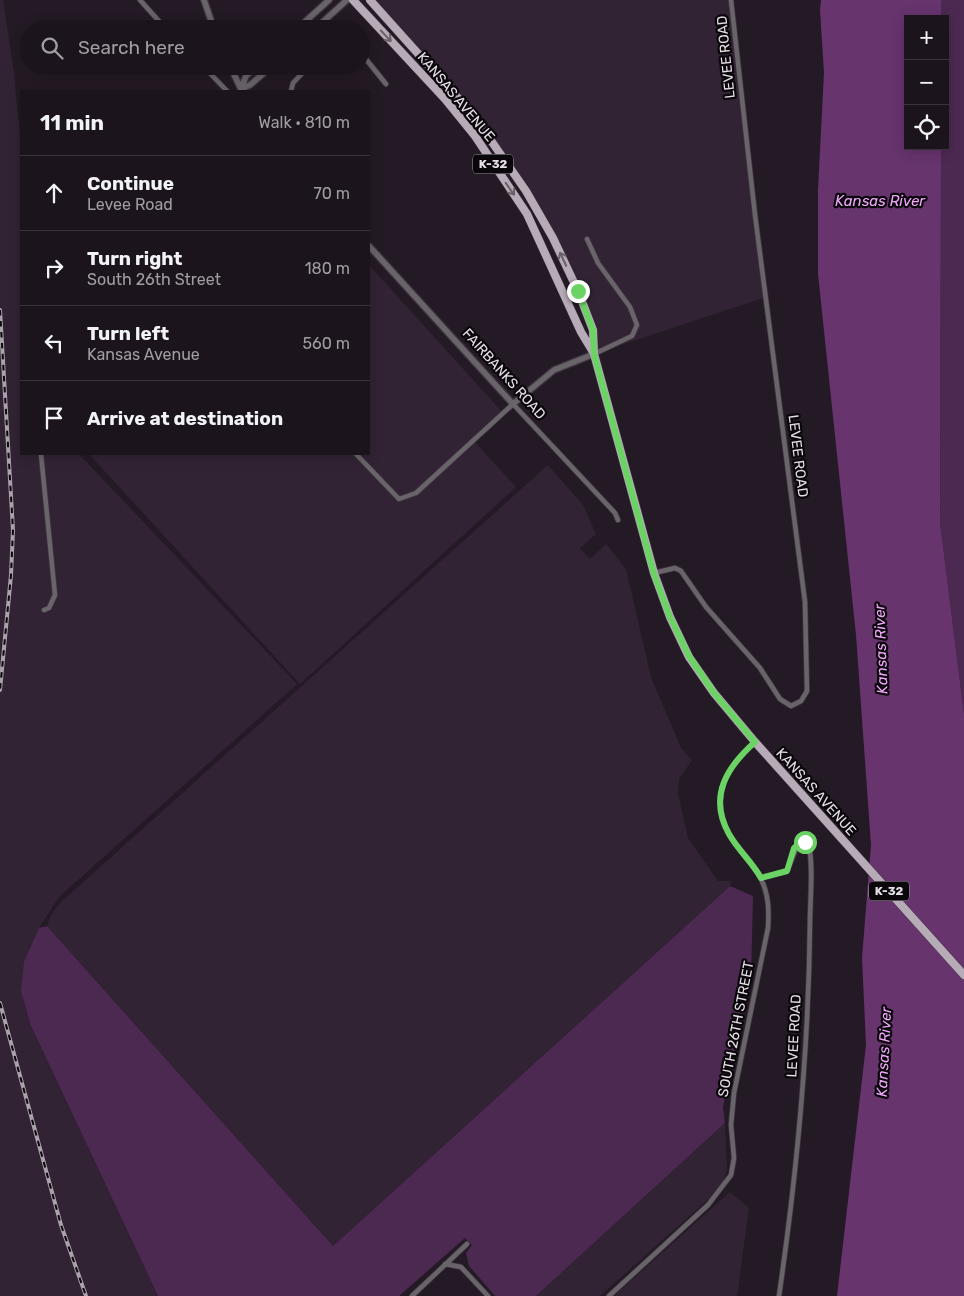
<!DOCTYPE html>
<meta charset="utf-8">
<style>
:root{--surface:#1b141c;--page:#282129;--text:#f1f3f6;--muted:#a09ea3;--line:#39333b}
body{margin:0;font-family:Rubik,sans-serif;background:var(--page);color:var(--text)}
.controls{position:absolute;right:15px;top:15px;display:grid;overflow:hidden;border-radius:0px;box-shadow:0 2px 12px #0003}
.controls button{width:45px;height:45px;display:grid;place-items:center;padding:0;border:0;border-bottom:1px solid var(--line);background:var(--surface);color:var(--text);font:25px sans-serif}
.stop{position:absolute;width:15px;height:15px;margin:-11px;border:4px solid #6ad364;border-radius:50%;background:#fff}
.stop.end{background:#6ad364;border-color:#fff;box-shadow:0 1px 5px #0008}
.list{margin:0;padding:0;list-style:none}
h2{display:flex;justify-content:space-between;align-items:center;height:65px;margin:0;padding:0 20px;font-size:21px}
h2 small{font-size:16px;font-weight:400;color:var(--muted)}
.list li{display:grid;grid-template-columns:32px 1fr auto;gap:15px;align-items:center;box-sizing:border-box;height:75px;padding:0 20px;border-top:1px solid var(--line)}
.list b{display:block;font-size:19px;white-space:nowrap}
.list p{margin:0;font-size:16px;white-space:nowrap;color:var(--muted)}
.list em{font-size:16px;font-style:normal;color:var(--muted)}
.icon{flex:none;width:28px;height:28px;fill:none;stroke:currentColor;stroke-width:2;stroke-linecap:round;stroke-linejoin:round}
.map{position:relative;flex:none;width:964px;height:1296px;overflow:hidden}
.search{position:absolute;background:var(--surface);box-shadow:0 2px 12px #0003;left:20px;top:20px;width:350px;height:55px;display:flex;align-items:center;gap:12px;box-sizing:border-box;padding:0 18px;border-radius:28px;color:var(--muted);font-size:19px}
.panel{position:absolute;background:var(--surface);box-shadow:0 2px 12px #0003;left:20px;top:90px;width:350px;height:365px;border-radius:0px}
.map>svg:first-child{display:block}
.built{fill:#312333}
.green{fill:#4c2951}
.water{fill:#67346e}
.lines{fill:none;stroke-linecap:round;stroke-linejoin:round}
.minor-casing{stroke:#3f3540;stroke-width:6}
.tertiary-casing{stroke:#3f3540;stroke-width:8}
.primary-casing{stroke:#3f3540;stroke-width:9}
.minor{stroke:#69646a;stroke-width:4.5}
.tertiary{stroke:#69646a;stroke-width:5.5}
.primary{stroke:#b6abb7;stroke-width:8}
.rail-casing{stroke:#aaa2ab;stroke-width:4}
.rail{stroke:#0a070b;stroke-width:2;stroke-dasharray:5.5;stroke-linecap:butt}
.oneway{stroke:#69616a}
.route{stroke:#6ad364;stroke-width:6}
.labels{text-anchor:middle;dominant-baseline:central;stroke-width:4.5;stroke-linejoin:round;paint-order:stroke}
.shield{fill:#0a070b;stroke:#a39ea4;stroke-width:1}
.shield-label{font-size:12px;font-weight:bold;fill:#e5dee6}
.street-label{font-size:14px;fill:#e5dee6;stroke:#0a070b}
.water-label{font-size:15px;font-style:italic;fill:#f1a6fb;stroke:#0a070b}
</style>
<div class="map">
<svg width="964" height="1296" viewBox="0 0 964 1296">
<rect width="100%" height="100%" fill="#241a25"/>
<path class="built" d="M0,0H3L14,73L21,146V454H79L297,684L59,897L39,928L31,1026L158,1296H0Z
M371,0H729L766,297L594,354L593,329L553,238L500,152Z
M369,265L505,415L475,442L516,487L300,684L89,454H369Z
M548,465L583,505L596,534L580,548L590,559L606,544L626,569L651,677L681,748L692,760L679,779L678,794L688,838L718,881H731L730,886L333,1246L47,926L51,915L60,903Z
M725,1123L727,1168L723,1183L714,1194L600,1296H536Z
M730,1192L749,1208L737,1296H614Z"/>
<path class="green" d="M941,0H964V714L940,522L941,146H945V19H941Z
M730,886L753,896L751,979L723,1107L725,1123L536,1296H495L469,1266L466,1253L472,1245L465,1238L399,1296H158L31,1026L21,991L24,962L39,928L47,926L333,1246Z"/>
<path class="water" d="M821,0H941V19H908V146H941L940,522L964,714V1296H837L866,1045L862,958L871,845L856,635L818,274V189L824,73L820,10Z"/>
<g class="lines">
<g class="minor-casing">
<path id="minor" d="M140,0L166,29
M361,53L386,84
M203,66L227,91
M291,91L293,83L309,66
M587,239L598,263L630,307L637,325L632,336L594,354
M41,454L55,595L49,608L44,610
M356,454L399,499L416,493L513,404L615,513L618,520
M654,573L675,568L681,571L706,607L760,668L780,699L791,706L801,701L807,691L805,602L755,215L731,0
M761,878L787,871L798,844L805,842L808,844C814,860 810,902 810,920C809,1046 797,1172 779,1296
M445,1264L461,1267L488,1296
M412,1296L467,1244
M609,1296L708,1205L731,1175L734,1158L731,1125L734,1093L768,928C769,911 769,895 761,879C755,865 743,854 734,842C706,803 723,770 755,742"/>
</g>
<g class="tertiary-casing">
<path id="tertiary" d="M204,0L214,29
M297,29L329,0
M315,29L347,0
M230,66L241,89
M241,89L250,85L272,66
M241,89L246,76L257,66
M369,246L513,404L554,370L594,354"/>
</g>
<g class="primary-casing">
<path id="primary" d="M353,0L445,99L475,136L527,214L581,332L593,352
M370,0L474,116L526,191L553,238L578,291L593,330L594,354L654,573L670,617L689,657L714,693L755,742L964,975"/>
</g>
<use href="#minor" class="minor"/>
<use href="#tertiary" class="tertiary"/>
<use href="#primary" class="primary"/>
<g class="rail-casing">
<path id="rail" d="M0,310L13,530L11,575L0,690
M0,1003L61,1225L86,1296"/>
</g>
<use href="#rail" class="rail"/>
</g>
<defs><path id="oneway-shaft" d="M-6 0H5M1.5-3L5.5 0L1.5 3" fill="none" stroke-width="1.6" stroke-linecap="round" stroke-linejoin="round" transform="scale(1.25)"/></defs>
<g class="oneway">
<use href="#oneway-shaft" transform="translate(386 36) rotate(47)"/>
<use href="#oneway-shaft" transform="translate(510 189) rotate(55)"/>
<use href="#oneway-shaft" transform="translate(563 259) rotate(-115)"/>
</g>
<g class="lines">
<path class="route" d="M578,291L593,330L594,354L654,574L670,617L689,656L714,693L755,742C727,767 708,796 729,834C738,850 752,862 761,878L787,871L794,848L801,842H805"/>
</g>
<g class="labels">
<g class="shield">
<rect x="473" y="154.5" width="40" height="19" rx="4"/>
<rect x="869" y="881.5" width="40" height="19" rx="4"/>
</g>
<g class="shield-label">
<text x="493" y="164">K-32</text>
<text x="889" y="891">K-32</text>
</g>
<g class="street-label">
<text transform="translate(726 57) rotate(-96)">LEVEE ROAD</text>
<text transform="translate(456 97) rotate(50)">KANSAS AVENUE</text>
<text transform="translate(504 374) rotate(48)">FAIRBANKS ROAD</text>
<text transform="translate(798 456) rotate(83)">LEVEE ROAD</text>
<text transform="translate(816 792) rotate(48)">KANSAS AVENUE</text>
<text transform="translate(736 1029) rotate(-79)">SOUTH 26TH STREET</text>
<text transform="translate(794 1036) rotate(-87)">LEVEE ROAD</text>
</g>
<g class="water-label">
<text x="880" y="201">Kansas River</text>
<text transform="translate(881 649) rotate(-92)">Kansas River</text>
<text transform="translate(884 1052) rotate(-87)">Kansas River</text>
</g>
</g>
</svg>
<div class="controls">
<button>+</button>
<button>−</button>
<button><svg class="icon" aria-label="locate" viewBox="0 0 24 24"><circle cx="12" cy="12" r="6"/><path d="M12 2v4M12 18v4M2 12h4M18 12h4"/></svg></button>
</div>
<div class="stop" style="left:805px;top:842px"></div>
<div class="stop end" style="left:578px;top:291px"></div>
<div class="search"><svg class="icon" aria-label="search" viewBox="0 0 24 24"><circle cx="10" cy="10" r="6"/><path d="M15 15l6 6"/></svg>Search here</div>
<section class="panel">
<h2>11 min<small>Walk · 810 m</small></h2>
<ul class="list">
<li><svg class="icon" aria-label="ahead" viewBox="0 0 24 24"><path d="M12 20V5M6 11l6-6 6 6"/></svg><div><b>Continue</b><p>Levee Road</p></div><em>70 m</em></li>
<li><svg class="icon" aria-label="right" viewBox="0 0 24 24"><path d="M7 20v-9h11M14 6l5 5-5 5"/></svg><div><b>Turn right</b><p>South 26th Street</p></div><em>180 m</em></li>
<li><svg class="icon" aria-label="left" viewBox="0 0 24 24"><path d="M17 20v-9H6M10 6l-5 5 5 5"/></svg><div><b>Turn left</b><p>Kansas Avenue</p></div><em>560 m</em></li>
<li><svg class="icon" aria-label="arrive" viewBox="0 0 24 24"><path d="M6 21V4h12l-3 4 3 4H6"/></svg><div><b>Arrive at destination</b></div></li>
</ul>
</section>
</div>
